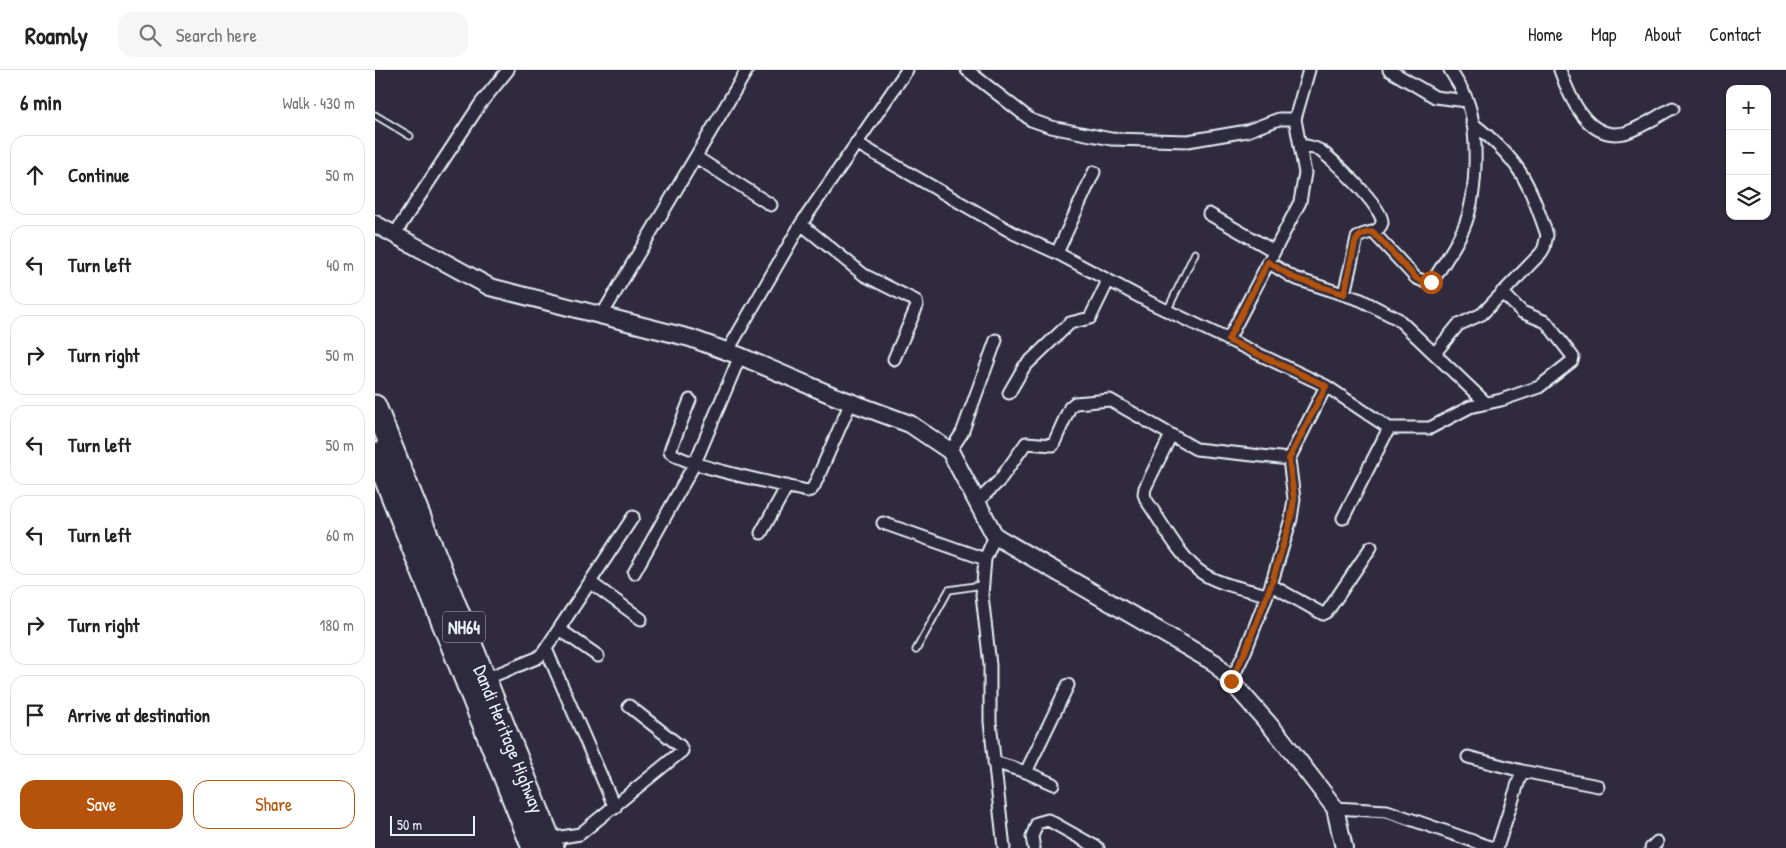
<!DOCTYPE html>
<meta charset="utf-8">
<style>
:root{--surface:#fff;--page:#f6f6f6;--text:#222;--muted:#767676;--line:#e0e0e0;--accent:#b45309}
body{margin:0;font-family:"Patrick Hand",sans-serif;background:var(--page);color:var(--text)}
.controls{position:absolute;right:15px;top:15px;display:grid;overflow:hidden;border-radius:10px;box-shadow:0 1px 4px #0004}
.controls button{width:45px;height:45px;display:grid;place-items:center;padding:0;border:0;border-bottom:1px solid var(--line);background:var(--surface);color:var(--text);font:25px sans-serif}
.scale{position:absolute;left:15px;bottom:12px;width:85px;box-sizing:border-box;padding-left:5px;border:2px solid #e8f1f8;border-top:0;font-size:14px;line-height:18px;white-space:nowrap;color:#e8f1f8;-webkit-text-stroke:4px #2f2a3d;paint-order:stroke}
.stop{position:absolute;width:15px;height:15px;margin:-11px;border:4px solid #b45309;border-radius:50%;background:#fff}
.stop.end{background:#b45309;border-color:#fff;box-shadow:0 1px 5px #0008}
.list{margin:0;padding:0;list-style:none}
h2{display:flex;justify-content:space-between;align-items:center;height:65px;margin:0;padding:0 20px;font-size:21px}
h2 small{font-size:16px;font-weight:400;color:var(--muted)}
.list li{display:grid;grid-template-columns:32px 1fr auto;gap:15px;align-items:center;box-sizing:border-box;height:80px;margin:0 10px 10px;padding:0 10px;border:1px solid var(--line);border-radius:15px}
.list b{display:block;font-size:19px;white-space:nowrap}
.list em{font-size:16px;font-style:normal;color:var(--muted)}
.actions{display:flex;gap:10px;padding:15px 20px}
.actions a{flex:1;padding:11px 0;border:1px solid var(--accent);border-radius:15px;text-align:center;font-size:18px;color:var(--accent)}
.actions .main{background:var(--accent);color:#fff}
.icon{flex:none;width:28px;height:28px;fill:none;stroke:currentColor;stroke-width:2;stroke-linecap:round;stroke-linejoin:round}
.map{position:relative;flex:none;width:1411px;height:778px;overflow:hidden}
header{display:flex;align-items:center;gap:30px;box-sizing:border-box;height:70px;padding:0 25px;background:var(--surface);border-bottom:1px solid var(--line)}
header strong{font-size:24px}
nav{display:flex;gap:28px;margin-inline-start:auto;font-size:18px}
.search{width:350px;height:45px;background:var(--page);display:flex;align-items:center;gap:12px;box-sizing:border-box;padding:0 18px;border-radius:15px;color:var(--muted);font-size:19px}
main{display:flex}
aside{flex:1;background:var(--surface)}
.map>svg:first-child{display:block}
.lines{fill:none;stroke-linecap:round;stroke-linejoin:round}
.lane-casing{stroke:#e8f1f8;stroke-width:9}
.street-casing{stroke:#e8f1f8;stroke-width:15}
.secondary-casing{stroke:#e8f1f8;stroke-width:20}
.highway-casing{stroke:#e8f1f8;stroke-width:25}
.lane{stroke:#2f2a3d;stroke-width:5.5}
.street{stroke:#2f2a3d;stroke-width:11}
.secondary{stroke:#2f2a3d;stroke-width:16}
.highway{stroke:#2f2a3d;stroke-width:21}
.route{stroke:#b45309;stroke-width:6}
.labels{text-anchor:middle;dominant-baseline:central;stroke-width:4;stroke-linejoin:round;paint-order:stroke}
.shield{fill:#2f2a3d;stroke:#b0b5c0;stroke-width:1}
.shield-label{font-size:18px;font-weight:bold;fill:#e8f1f8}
.street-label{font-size:19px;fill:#e8f1f8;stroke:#2f2a3d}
</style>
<header>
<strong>Roamly</strong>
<div class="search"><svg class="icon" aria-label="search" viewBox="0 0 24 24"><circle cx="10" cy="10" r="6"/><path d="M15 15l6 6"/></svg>Search here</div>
<nav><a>Home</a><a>Map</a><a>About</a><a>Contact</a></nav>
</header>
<main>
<aside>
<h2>6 min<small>Walk · 430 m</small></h2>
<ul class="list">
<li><svg class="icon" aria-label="ahead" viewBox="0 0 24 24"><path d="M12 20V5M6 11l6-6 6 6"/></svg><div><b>Continue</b></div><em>50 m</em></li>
<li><svg class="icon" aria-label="left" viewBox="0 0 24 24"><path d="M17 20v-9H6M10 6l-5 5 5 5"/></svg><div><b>Turn left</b></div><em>40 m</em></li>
<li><svg class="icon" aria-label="right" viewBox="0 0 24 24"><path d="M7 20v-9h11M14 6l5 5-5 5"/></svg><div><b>Turn right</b></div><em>50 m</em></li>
<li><svg class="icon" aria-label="left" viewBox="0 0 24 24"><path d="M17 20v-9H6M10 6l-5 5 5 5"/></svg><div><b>Turn left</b></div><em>50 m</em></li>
<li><svg class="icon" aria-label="left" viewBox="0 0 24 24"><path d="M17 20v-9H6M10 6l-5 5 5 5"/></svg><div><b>Turn left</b></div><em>60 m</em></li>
<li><svg class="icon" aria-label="right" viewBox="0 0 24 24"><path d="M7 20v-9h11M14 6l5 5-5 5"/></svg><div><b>Turn right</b></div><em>180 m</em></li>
<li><svg class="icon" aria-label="arrive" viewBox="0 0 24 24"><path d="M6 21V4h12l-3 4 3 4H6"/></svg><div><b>Arrive at destination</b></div></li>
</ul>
<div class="actions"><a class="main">Save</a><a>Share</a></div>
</aside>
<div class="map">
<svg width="1411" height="778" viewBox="0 0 1411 778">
<rect width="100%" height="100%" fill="#2f2a3d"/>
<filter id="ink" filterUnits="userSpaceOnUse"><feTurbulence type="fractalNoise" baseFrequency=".02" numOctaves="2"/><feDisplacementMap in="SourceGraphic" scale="10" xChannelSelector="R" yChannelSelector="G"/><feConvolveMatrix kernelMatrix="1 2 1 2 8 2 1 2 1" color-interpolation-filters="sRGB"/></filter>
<g filter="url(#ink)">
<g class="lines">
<g class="lane-casing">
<path id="lane" d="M0,45L35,66
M792,241L820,183
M541,580L574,520L607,515"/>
</g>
<g class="street-casing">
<path id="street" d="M592,0L656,50L676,57L736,69L813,71L872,61L904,49H920
M1014,0L1060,27L1092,31
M1185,0C1194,26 1212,71 1249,63C1265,59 1282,46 1298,38
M481,73L640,164L682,183L776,233L951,316L1014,358H1055L1095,337L1126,330L1164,317L1197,291L1198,287L1171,252L1147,242L1127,222
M925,75C932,76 938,77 944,80C957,88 1010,139 1007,153C1003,165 989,161 982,168L969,224
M321,87L396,135
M834,144L899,181
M426,154L489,205L541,231L542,236L519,289
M998,162L1041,208L1051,212L1059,209C1070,191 1084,172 1091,152C1102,121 1104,61 1092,30C1088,20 1081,10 1075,0
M19,165L106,33L133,0
M682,183L719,102
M893,192L919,208L986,230L1023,249L1111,333
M227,245L372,0
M853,270L925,132L930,103L920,49L934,0
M352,282L426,154L532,0
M1060,283L1083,255L1107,244L1166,183L1169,178L1172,165C1153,110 1144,89 1097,53
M634,323L649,297L695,253L715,248L733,211
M315,330L296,378L295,382C310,396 407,415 432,421L436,420L439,416L476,332
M796,365L770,418L769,424L771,430C786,451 805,488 827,503C845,515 871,519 892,525
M575,381L587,363L621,270
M602,432L624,411L651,373L678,375L695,337L700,333L735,330L821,379L914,389
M968,448L1014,358
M508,453L610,489
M386,463L412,416
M620,466L610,489L607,525L615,595V652L629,778
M259,503L320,393L365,286
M215,512L266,549
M896,515L948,544L952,542L996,477
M184,559L223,586
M171,579L240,738
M110,609L162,588L168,583L258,447
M856,611L870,582L896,515L916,449L919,429L914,389L951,316
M1093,687L1147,701L1223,716
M619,692L651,702L678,714
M651,702L693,615
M960,738L1012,741L1118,778
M174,769L205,764L307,681L305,676L254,636
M659,778L657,767L662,753L673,750L723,778
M1122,778L1147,701
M1276,778L1282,772"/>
</g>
<g class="secondary-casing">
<path id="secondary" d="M0,154L115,217L315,268L365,286L459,326L535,354L575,381L620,466L840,593L906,668L960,738L969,778"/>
</g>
<g class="highway-casing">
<g id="highway">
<path id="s1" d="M0,336L178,778"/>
<path d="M0,383L158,778"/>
</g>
</g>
<use href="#lane" class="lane"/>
<use href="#street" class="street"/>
<use href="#secondary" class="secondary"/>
<use href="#highway" class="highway"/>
</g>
</g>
<g class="lines" filter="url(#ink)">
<path class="route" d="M856,611L870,582L896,515L916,449L919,429L914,389L951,316L853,270L893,192L919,208L969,224L980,173C984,164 989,163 998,162L1041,208L1046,211L1056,212"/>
</g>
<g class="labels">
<rect class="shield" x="68" y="541.5" width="42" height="31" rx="4"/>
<g class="shield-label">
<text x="89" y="557">NH64</text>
</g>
<g class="street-label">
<text stroke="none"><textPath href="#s1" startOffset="359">Dandi Heritage Highway</textPath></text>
</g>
</g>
</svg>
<div class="controls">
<button>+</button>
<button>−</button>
<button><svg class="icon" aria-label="layers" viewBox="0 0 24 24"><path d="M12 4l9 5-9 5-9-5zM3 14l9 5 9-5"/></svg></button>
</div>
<div class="scale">50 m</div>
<div class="stop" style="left:1056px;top:212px"></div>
<div class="stop end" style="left:856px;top:611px"></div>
</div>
</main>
